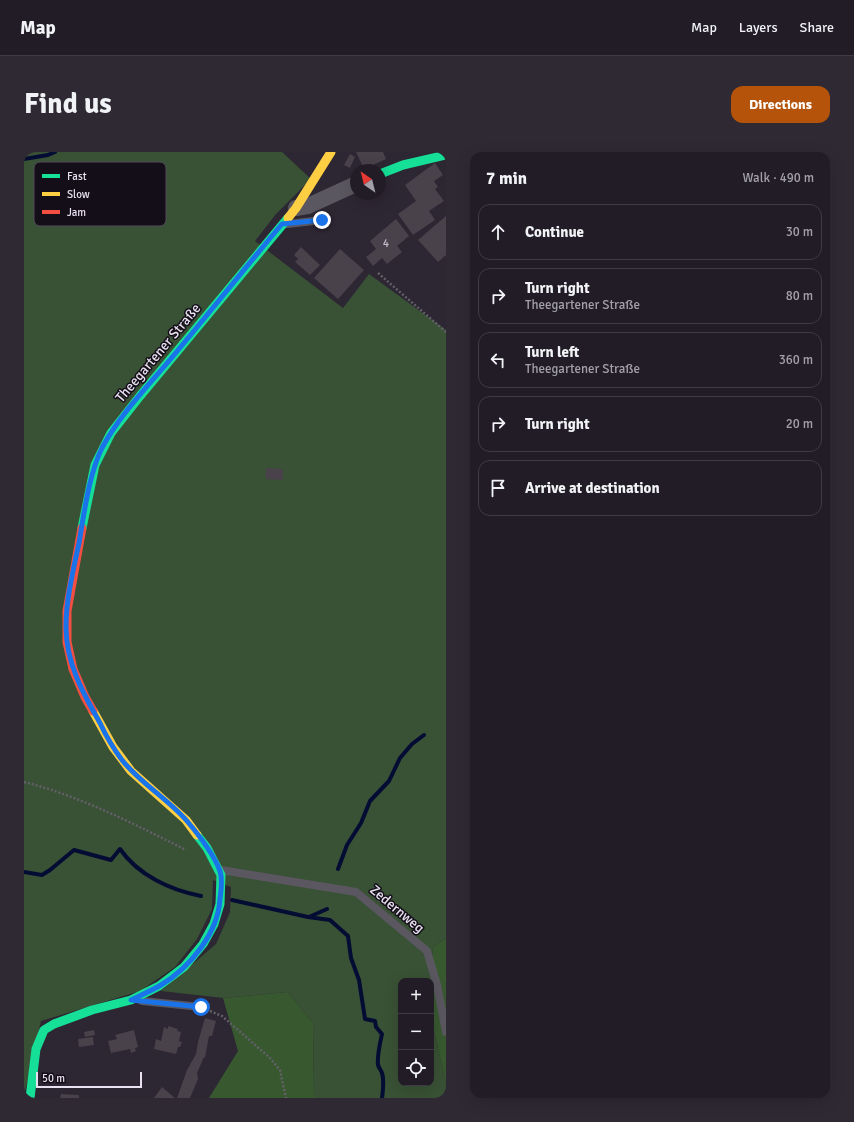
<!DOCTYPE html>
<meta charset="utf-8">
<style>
:root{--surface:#221c26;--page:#2e2932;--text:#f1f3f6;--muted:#a2a1a7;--line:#3f3a43;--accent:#b45309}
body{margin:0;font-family:Signika,sans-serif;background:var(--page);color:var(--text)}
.controls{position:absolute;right:12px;bottom:12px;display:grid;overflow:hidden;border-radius:8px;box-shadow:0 4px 16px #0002}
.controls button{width:36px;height:36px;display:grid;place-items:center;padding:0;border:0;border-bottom:1px solid var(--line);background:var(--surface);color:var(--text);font:20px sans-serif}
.compass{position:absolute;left:326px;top:12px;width:36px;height:36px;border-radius:50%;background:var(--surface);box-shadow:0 4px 16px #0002;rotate:325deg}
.scale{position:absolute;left:12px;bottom:10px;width:106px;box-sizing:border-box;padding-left:4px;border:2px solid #e9e1f1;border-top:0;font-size:11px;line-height:14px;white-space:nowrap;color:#e9e1f1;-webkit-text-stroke:3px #130e18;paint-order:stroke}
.stop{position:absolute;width:12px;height:12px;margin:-9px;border:3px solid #1a73e8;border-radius:50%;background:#fff}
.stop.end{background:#1a73e8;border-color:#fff;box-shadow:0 1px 4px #0008}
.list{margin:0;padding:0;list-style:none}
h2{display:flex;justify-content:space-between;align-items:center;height:52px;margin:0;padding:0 16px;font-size:17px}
h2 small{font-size:13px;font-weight:400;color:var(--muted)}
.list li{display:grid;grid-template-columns:26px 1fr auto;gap:12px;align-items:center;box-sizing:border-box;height:56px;margin:0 8px 8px;padding:0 8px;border:1px solid var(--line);border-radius:12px}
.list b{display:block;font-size:15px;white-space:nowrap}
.list p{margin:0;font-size:13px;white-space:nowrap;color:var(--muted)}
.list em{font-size:13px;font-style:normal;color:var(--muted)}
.icon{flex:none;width:22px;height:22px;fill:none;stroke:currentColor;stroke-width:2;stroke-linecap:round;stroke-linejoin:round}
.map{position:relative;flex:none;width:422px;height:946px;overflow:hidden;border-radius:12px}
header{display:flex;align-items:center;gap:24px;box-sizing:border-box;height:56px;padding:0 20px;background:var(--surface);border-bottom:1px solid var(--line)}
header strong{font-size:19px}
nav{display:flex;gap:22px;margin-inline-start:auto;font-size:14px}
.intro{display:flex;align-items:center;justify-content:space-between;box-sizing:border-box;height:96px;padding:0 24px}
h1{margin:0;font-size:28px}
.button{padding:10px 18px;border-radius:12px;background:var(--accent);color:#fff;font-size:14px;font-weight:700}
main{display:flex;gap:24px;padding:0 24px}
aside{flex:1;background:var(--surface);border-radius:12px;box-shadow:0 4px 16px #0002}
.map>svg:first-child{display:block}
.green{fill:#395135}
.forest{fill:#385930}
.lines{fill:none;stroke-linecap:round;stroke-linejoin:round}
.stream{stroke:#040c34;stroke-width:4}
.building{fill:#49424b}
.path{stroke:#636069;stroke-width:2.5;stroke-dasharray:2 2;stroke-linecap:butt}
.lane{stroke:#5a5760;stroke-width:8}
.street{stroke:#5a5760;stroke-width:16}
.fast{stroke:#16e098;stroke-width:9}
.slow{stroke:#ffcf43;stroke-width:9}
.jam{stroke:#f24e42;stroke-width:9}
.route{stroke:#1a73e8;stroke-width:5}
.labels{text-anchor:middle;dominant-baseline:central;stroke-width:3;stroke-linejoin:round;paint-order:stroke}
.number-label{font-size:12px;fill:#c1b9c8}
.street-label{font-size:14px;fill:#e9e1f1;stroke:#130e18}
.key{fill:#130e18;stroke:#534d59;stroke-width:1}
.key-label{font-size:11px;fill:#e9e1f1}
</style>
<header>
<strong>Map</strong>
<nav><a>Map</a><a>Layers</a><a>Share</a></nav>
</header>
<div class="intro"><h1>Find us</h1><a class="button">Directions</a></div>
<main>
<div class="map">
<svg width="422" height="946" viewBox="0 0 422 946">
<rect width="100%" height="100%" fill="#2d2633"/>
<path class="green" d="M0,0H258L287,27L252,62L231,89L319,156L345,122L422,178V786L409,795L407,829H377V931H407V867L422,931V946H290L289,871L264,840L199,846L137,839L192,792L206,760L207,735L189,728L188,757L173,787L151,815L116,839L17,869L0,944Z"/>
<path class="forest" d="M422,786V931L407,867V829L409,795Z
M264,840L289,871L290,946H185L214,899L199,846Z"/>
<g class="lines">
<path class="stream" d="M0,7L24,3L31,0
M314,717L323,693L337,671L346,649L365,629L376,606L388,592L400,583
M0,720L18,723L26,718L50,698L87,708L96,697C114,723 146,738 177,744
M208,748L284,765L306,768L324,784L327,806L335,828L341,867L351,869L352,875L358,882C356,891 353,903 354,913C355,916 357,918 358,921C360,927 359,940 358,946
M285,765L303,757"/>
</g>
<path class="building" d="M332,0H359L362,7L340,17Z
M326,2L331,5L326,16L320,13Z
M411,11L419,23L410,29L414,35L411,37L420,49L405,59L411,68L389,83L374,62L392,49L381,33Z
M422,64V103L414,110L394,88Z
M372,67L385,84L373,94L378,100L363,112L358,106L349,114L342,105L352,97L346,89Z
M277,95L296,113L286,123L271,110L274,107L270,103Z
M316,97L340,118L314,147L290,126Z
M242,316L259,317V328L242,327Z
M181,866L192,869L188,884H185L181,906L180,905L173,921L174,927L166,946H153L163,918L172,902L174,890Z
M144,874L154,877L153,879L157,880L155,889L158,890L156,895H154L152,902L130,897L132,887L137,889L140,875L144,877Z
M70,878L71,883L61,885L60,880Z
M110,878L114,895L111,896L112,899L107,901L106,897L87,901L84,889L93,887L91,883Z
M69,885L70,893L55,895L54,887Z
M138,935L151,946H130Z
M37,942L55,943V946H36Z"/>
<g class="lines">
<path class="path" d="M354,121L422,180
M0,630C56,644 110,672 162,698
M186,859L198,864L246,906L256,918L262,946"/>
<path class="lane" d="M264,72L298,68
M197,718L332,740L403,799L413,833L422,880
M118,849L177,855"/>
<path class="street" d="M272,56L284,54L332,32"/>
<path class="fast" d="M356,22L379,13L422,3
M58,376L71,313L87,281L116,244L264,66
M6,946L12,897L20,878L30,872L68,858L107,848L135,834L160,815L179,792L190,772L196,752L197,723L183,696L173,683"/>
<path class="slow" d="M264,66L272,56L307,0
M69,559L89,595L107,619L162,668L173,683"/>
<path class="jam" d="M58,376L43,459V490L49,517L61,545L69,559"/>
</g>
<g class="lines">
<path class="route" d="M177,855L107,848C117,843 127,839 137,833C165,816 194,782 196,747C197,738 199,728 196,719C190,703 174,682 163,669C143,646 116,631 98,608C89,596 82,584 76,571C59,541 42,511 42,475C42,447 49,419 55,391C60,362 65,322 78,296C96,262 126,232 150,203C186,160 221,116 258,72L298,68"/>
</g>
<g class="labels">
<g class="number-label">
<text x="362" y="91">4</text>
</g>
<g class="street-label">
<text transform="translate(134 201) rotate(-50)">Theegartener Straße</text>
<text transform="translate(373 757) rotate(40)">Zedernweg</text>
</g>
</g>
<rect x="10" y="10" width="132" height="64" rx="6" class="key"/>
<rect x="18" y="22" width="18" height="4" fill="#16e098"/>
<rect x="18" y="40" width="18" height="4" fill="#ffcf43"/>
<rect x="18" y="58" width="18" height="4" fill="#f24e42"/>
<g class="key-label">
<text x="43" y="28">Fast</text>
<text x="43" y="46">Slow</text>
<text x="43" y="64">Jam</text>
</g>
</svg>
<div class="controls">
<button>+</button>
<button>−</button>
<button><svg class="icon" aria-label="locate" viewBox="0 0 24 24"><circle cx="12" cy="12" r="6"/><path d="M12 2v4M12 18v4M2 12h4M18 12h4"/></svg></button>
</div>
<svg class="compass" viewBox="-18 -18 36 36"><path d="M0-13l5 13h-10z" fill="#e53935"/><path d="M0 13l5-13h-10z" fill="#a2a1a7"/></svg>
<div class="scale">50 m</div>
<div class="stop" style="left:177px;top:855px"></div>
<div class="stop end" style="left:298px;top:68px"></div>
</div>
<aside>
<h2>7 min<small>Walk · 490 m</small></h2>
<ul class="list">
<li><svg class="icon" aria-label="ahead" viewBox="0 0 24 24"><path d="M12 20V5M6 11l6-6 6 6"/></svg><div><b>Continue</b></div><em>30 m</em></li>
<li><svg class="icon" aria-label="right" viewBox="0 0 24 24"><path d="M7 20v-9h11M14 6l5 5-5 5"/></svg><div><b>Turn right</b><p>Theegartener Straße</p></div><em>80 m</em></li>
<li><svg class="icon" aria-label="left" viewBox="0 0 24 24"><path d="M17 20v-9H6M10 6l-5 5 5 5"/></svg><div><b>Turn left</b><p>Theegartener Straße</p></div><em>360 m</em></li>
<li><svg class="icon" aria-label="right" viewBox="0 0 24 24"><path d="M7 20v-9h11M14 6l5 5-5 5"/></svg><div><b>Turn right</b></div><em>20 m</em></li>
<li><svg class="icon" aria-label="arrive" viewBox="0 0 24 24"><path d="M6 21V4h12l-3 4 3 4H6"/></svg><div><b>Arrive at destination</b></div></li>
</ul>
</aside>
</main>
